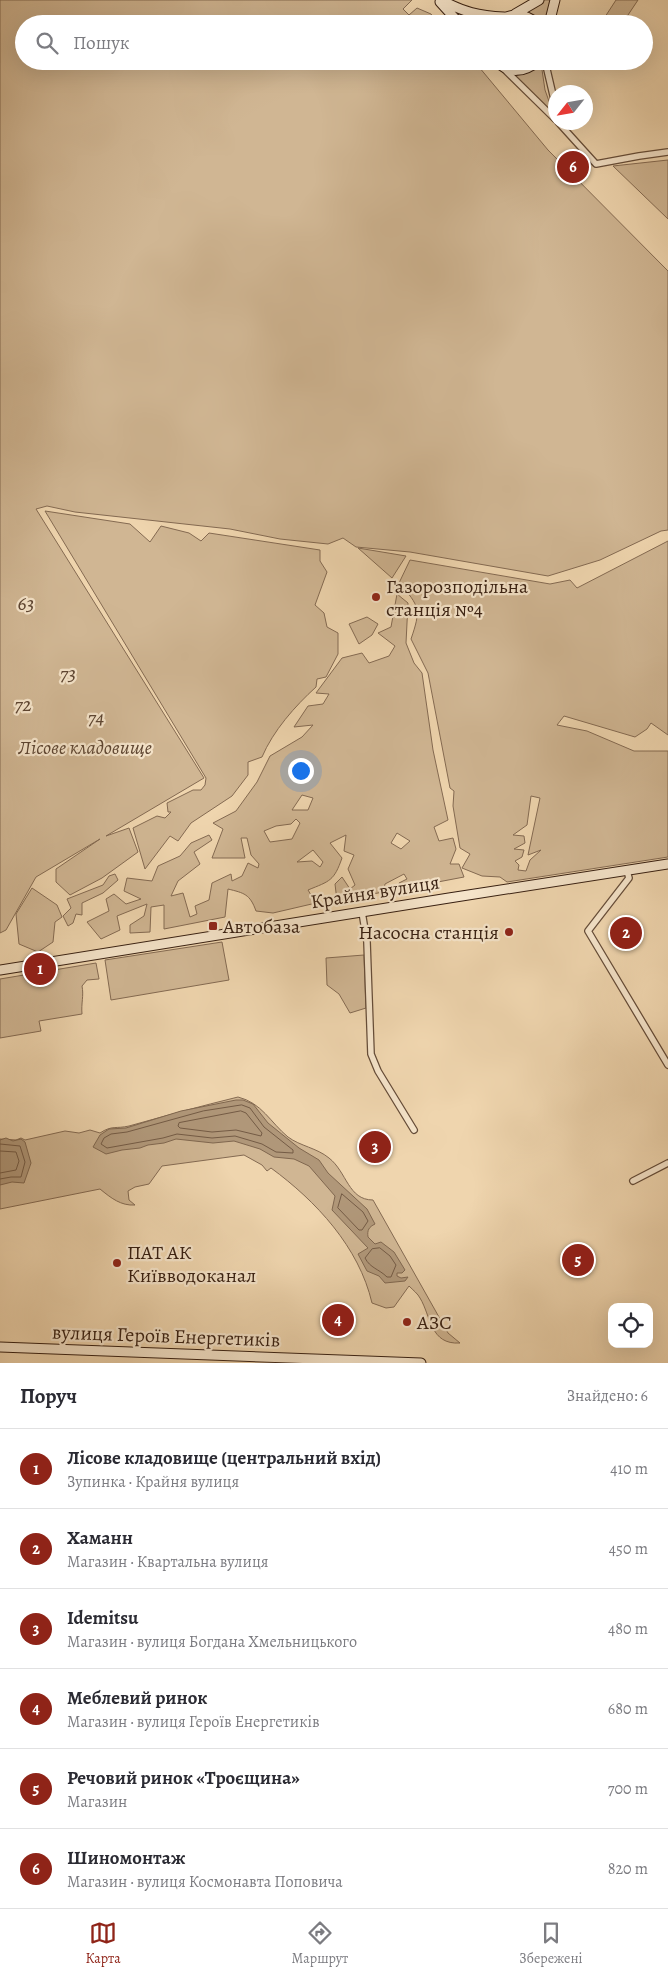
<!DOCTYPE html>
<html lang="uk">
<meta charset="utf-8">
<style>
:root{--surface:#fff;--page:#f7f7f7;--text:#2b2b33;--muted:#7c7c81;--line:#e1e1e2;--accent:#8f2418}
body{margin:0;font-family:Alegreya,serif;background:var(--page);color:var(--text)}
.controls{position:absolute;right:15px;bottom:15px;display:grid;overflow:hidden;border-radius:10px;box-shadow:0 5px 20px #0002}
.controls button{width:45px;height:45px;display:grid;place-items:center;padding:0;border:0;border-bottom:1px solid var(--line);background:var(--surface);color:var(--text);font:25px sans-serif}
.compass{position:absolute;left:548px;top:85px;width:45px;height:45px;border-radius:50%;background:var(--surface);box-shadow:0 5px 20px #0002;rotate:239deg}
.you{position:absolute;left:300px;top:770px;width:18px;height:18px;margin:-12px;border:4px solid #fff;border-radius:50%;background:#1a73e8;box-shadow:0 0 0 8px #1a73e833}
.badge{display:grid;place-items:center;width:32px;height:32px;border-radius:50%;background:var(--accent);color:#fff;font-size:16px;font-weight:700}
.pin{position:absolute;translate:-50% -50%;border:2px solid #fff;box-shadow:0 1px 5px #0006}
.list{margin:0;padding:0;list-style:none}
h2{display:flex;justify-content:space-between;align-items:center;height:65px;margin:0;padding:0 20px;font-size:21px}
h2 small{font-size:16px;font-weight:400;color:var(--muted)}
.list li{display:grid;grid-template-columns:32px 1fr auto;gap:15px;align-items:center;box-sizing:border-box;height:80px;padding:0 20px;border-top:1px solid var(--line)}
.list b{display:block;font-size:19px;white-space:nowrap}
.list p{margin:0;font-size:16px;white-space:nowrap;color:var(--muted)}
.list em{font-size:16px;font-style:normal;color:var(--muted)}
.icon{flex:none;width:28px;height:28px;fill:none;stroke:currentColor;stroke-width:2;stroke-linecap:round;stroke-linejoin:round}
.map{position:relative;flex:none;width:668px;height:1363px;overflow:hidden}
.search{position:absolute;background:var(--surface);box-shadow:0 5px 20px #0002;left:15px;right:15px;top:15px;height:55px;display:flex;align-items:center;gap:12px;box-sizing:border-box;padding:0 18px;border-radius:28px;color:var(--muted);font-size:19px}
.sheet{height:545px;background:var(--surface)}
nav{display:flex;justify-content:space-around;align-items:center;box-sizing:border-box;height:70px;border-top:1px solid var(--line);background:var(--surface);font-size:14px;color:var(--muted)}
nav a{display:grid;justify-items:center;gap:2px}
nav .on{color:var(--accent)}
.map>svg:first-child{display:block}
.green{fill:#d0b693;stroke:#846a52;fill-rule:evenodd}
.water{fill:#b09779;stroke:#80674f}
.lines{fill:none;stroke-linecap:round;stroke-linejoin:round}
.shore{stroke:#745b45;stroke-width:1}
.street-casing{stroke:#654c38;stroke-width:8}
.secondary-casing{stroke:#371f11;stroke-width:11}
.street{stroke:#f5e4ca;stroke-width:5.5}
.secondary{stroke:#f5e4ca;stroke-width:9}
.poi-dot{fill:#8f2418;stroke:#f5e4ca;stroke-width:2}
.labels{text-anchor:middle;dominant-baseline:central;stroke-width:4.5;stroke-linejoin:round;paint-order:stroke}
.poi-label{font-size:20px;fill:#371f11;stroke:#f5e4ca;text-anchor:start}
.park-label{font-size:20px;font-style:italic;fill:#5d4532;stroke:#f5e4ca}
.street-label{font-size:20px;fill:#371f11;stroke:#f5e4ca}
</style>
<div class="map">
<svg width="668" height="1363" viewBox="0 0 668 1363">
<rect width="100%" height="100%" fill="#efd5ae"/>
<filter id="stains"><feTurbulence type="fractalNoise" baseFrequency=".004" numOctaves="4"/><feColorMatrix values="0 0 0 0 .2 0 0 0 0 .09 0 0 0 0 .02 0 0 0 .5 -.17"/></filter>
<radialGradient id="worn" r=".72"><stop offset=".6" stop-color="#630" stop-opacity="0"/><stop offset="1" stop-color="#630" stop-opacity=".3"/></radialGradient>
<path class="green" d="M0,0H412L403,9L409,15L417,8L431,14L439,24H24V61H474L548,150L668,271V530L661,531L600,560L548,576L410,552L356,547L343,538L328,544L280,539L230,529L75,512L47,506L36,509L204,778L106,836L129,828L138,852L102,878L70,895L56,882V869L100,839L36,877L6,930L0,933Z
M544,0H553L546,24L528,12Z
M616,0H638L622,24H609L603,20Z
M452,11L478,19L491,20L489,24H465Z
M541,63L545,90L555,118L514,76L530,72Z
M668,160V219L613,166Z
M45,511L130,524L150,542L161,526L189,533L201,541L209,533L320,550V561L327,572L315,605L324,613L327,627L338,633V654L326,677L317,679L316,687C295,706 273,731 262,757L248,762V775L232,796L191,823L178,841L170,836L145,869L133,828L157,816L165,818L171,812H168L167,803L193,790H201L205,785L206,778Z
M668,541V735L651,723L647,729L635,737L564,716L557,725L587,731L634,751H668V857L507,882L500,877L482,876L462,868L470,854L460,848L453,806L454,791L450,788L428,673L411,639C421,610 420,606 399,583L410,560L550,584L570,580L577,588ZM531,796L540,798L528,855L541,850L530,860L526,871L518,870L519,865L515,861L522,857L524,850L514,849L525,843L524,836L513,835L527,825Z
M358,548L406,556L392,578Z
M397,594L408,603L406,643L414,663L422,673L433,750L448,820L434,827L439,841L453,838L456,849L450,864H459L464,877L401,889L399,883L407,879L404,874L385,884L383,892L337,901L335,884L342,877L350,889L355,885L348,869L354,855L344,851L346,835L330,843L342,858C334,881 330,881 308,890L316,903L273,913L256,911C250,894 244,893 228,889L225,917L164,929V905L151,907L150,932L130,933V925L144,916L147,904L117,916L120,930L101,939L87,922L109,911L106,899L114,894L126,904L141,899L124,891L127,878L152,881L158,866L180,856L191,843L209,835L212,840L194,852L200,864L178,881L171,896L183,893L190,917L197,914L195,906L209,900L212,883L231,874L232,881L242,876L248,863L258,868L259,864L251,855L247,838H241L245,858H212L223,829L213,823L236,811L257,782L270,756L302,737L313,725L294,727L308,706L323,704L329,694L316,693L342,658L362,653L369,663L389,656L395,646L378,633L391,627ZM302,795L313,798L308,810H292ZM296,819L300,823L292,839L270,842L264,831L276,826L291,824ZM397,833L410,841L401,849L391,843ZM313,850L323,862L320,867L312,861L297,862Z
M367,617L378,624L372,635L359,644L349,624Z
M115,874L118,880L103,893L82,903V915L76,914L73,923L68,926L63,916L71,908L67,899L103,885L109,876Z
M32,888L57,905L62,917L55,922L53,942L38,952L19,944L16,914Z
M222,942L229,980L111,1000L105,960Z
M364,955L366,1008L350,1013L339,994L327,985L326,958Z
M96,963L99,979L87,980L82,986C84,996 81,1003 82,1014L39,1021L41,1031L0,1038V979Z
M238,1097C262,1103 270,1122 288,1137C300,1146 317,1148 329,1158C347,1172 348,1200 373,1200L448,1333L460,1343C430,1345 431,1316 420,1298C418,1294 413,1290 409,1286L394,1307L386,1308L372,1303C359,1247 316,1201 271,1168L267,1171L262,1165L244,1155L162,1166L149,1184L135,1187L128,1191L129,1200L135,1205C121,1206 111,1198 100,1189L0,1209V1139L16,1140L21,1138L25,1140L65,1131L79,1133L90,1130L100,1133C112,1125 116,1129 129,1126C165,1116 201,1106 238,1097Z"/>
<path class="water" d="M236,1100H243L253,1104L268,1123L299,1148L319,1160L328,1173L367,1209L375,1224C369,1227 367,1230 368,1237L375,1244L381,1242L394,1252L405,1270L402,1273H397V1276L401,1278L408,1277L405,1281L385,1283L379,1276L367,1271L358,1254L368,1248L332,1210L335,1196L309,1166L294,1159L274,1157L260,1149L234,1141L213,1143L176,1139L164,1143L148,1145L140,1148L122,1150L106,1154L93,1147L100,1135L109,1129L126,1128L181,1111Z
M6,1138L13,1141L21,1139L25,1142L31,1163L24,1183L12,1182L0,1185V1140Z"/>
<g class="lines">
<path class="shore" d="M242,1105L250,1108L264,1127L293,1150V1153L276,1152L262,1144L235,1136L212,1138L177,1134L163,1138L107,1148L101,1144L104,1138L111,1134L127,1132L203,1111Z
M241,1111L246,1113L262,1133L261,1136L236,1130L212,1132L180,1128L178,1126L179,1123Z
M0,1144L20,1146L25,1162L21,1177H11L0,1179
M0,1151L16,1152L19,1161L16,1170L0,1173
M342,1194L363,1212L368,1221L362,1230H359L338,1208Z
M380,1248L390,1256L396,1265L391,1277H387C379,1269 370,1268 365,1258L372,1249Z"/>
<g class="street-casing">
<path id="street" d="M545,61L556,108
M503,68L556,120
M558,122L596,164L639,156L668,152
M627,871L629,878L588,931L668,1065
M362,912L367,942L371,1054L378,1071L414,1130
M633,1181L668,1163"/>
</g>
<g class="secondary-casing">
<path id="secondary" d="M441,0C464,12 478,16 504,17
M440,2L460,24
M515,14L539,0
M496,24C509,12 524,12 538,24
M549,24L555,0
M496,61C509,74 524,73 538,61
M0,970L449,898L668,864
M0,1347L421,1363"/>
</g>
<use href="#street" class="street"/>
<use href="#secondary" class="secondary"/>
</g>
<g class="poi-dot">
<circle cx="376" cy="597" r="5"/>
<rect x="208" y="921" width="10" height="10" rx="2.5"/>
<circle cx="509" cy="932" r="5"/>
<circle cx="117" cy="1263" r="5"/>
<circle cx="407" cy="1322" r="5"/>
</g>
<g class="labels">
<g class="poi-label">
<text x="386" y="586">Газорозподільна<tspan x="386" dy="23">станція №4</tspan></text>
<text x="223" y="926">Автобаза</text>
<text x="499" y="932" text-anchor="end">Насосна станція</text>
<text x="127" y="1252">ПАТ АК<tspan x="127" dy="23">Київводоканал</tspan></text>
<text x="417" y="1322">АЗС</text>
</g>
<g class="park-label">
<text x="26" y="603">63</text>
<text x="68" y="673">73</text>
<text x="23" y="704">72</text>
<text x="96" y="717">74</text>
<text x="85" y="747">Лісове кладовище</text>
</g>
<g class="street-label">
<text transform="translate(375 892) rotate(-9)">Крайня вулиця</text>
<text transform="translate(166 1336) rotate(2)">вулиця Героїв Енергетиків</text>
</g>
</g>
<rect width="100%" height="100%" filter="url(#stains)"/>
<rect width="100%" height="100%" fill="url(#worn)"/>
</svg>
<div class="controls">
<button><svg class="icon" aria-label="locate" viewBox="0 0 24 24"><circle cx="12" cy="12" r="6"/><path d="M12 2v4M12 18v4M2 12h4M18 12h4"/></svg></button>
</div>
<svg class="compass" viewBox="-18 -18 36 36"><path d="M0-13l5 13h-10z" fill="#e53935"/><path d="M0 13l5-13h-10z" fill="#7c7c81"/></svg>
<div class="you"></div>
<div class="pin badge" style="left:40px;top:969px">1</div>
<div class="pin badge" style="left:626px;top:933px">2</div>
<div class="pin badge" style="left:375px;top:1147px">3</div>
<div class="pin badge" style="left:338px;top:1320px">4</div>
<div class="pin badge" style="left:578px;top:1260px">5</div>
<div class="pin badge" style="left:573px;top:167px">6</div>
<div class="search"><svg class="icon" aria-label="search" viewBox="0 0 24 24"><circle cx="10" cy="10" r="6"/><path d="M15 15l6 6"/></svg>Пошук</div>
</div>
<section class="sheet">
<h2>Поруч<small>Знайдено: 6</small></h2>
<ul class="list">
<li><span class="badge">1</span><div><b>Лісове кладовище (центральний вхід)</b><p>Зупинка · Крайня вулиця</p></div><em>410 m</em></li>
<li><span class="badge">2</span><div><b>Хаманн</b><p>Магазин · Квартальна вулиця</p></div><em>450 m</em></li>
<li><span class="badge">3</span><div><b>Idemitsu</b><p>Магазин · вулиця Богдана Хмельницького</p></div><em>480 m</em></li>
<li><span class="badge">4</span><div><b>Меблевий ринок</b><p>Магазин · вулиця Героїв Енергетиків</p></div><em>680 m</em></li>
<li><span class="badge">5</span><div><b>Речовий ринок «Троєщина»</b><p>Магазин</p></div><em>700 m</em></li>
<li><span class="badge">6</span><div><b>Шиномонтаж</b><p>Магазин · вулиця Космонавта Поповича</p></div><em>820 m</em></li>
</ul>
</section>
<nav>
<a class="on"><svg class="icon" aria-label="map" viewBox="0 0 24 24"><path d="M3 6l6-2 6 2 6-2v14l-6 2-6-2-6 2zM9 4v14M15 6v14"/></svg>Карта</a>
<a><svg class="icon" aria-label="directions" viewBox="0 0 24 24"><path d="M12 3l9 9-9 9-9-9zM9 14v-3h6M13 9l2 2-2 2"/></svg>Маршрут</a>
<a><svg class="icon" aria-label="saved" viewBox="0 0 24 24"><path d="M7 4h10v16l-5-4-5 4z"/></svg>Збережені</a>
</nav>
